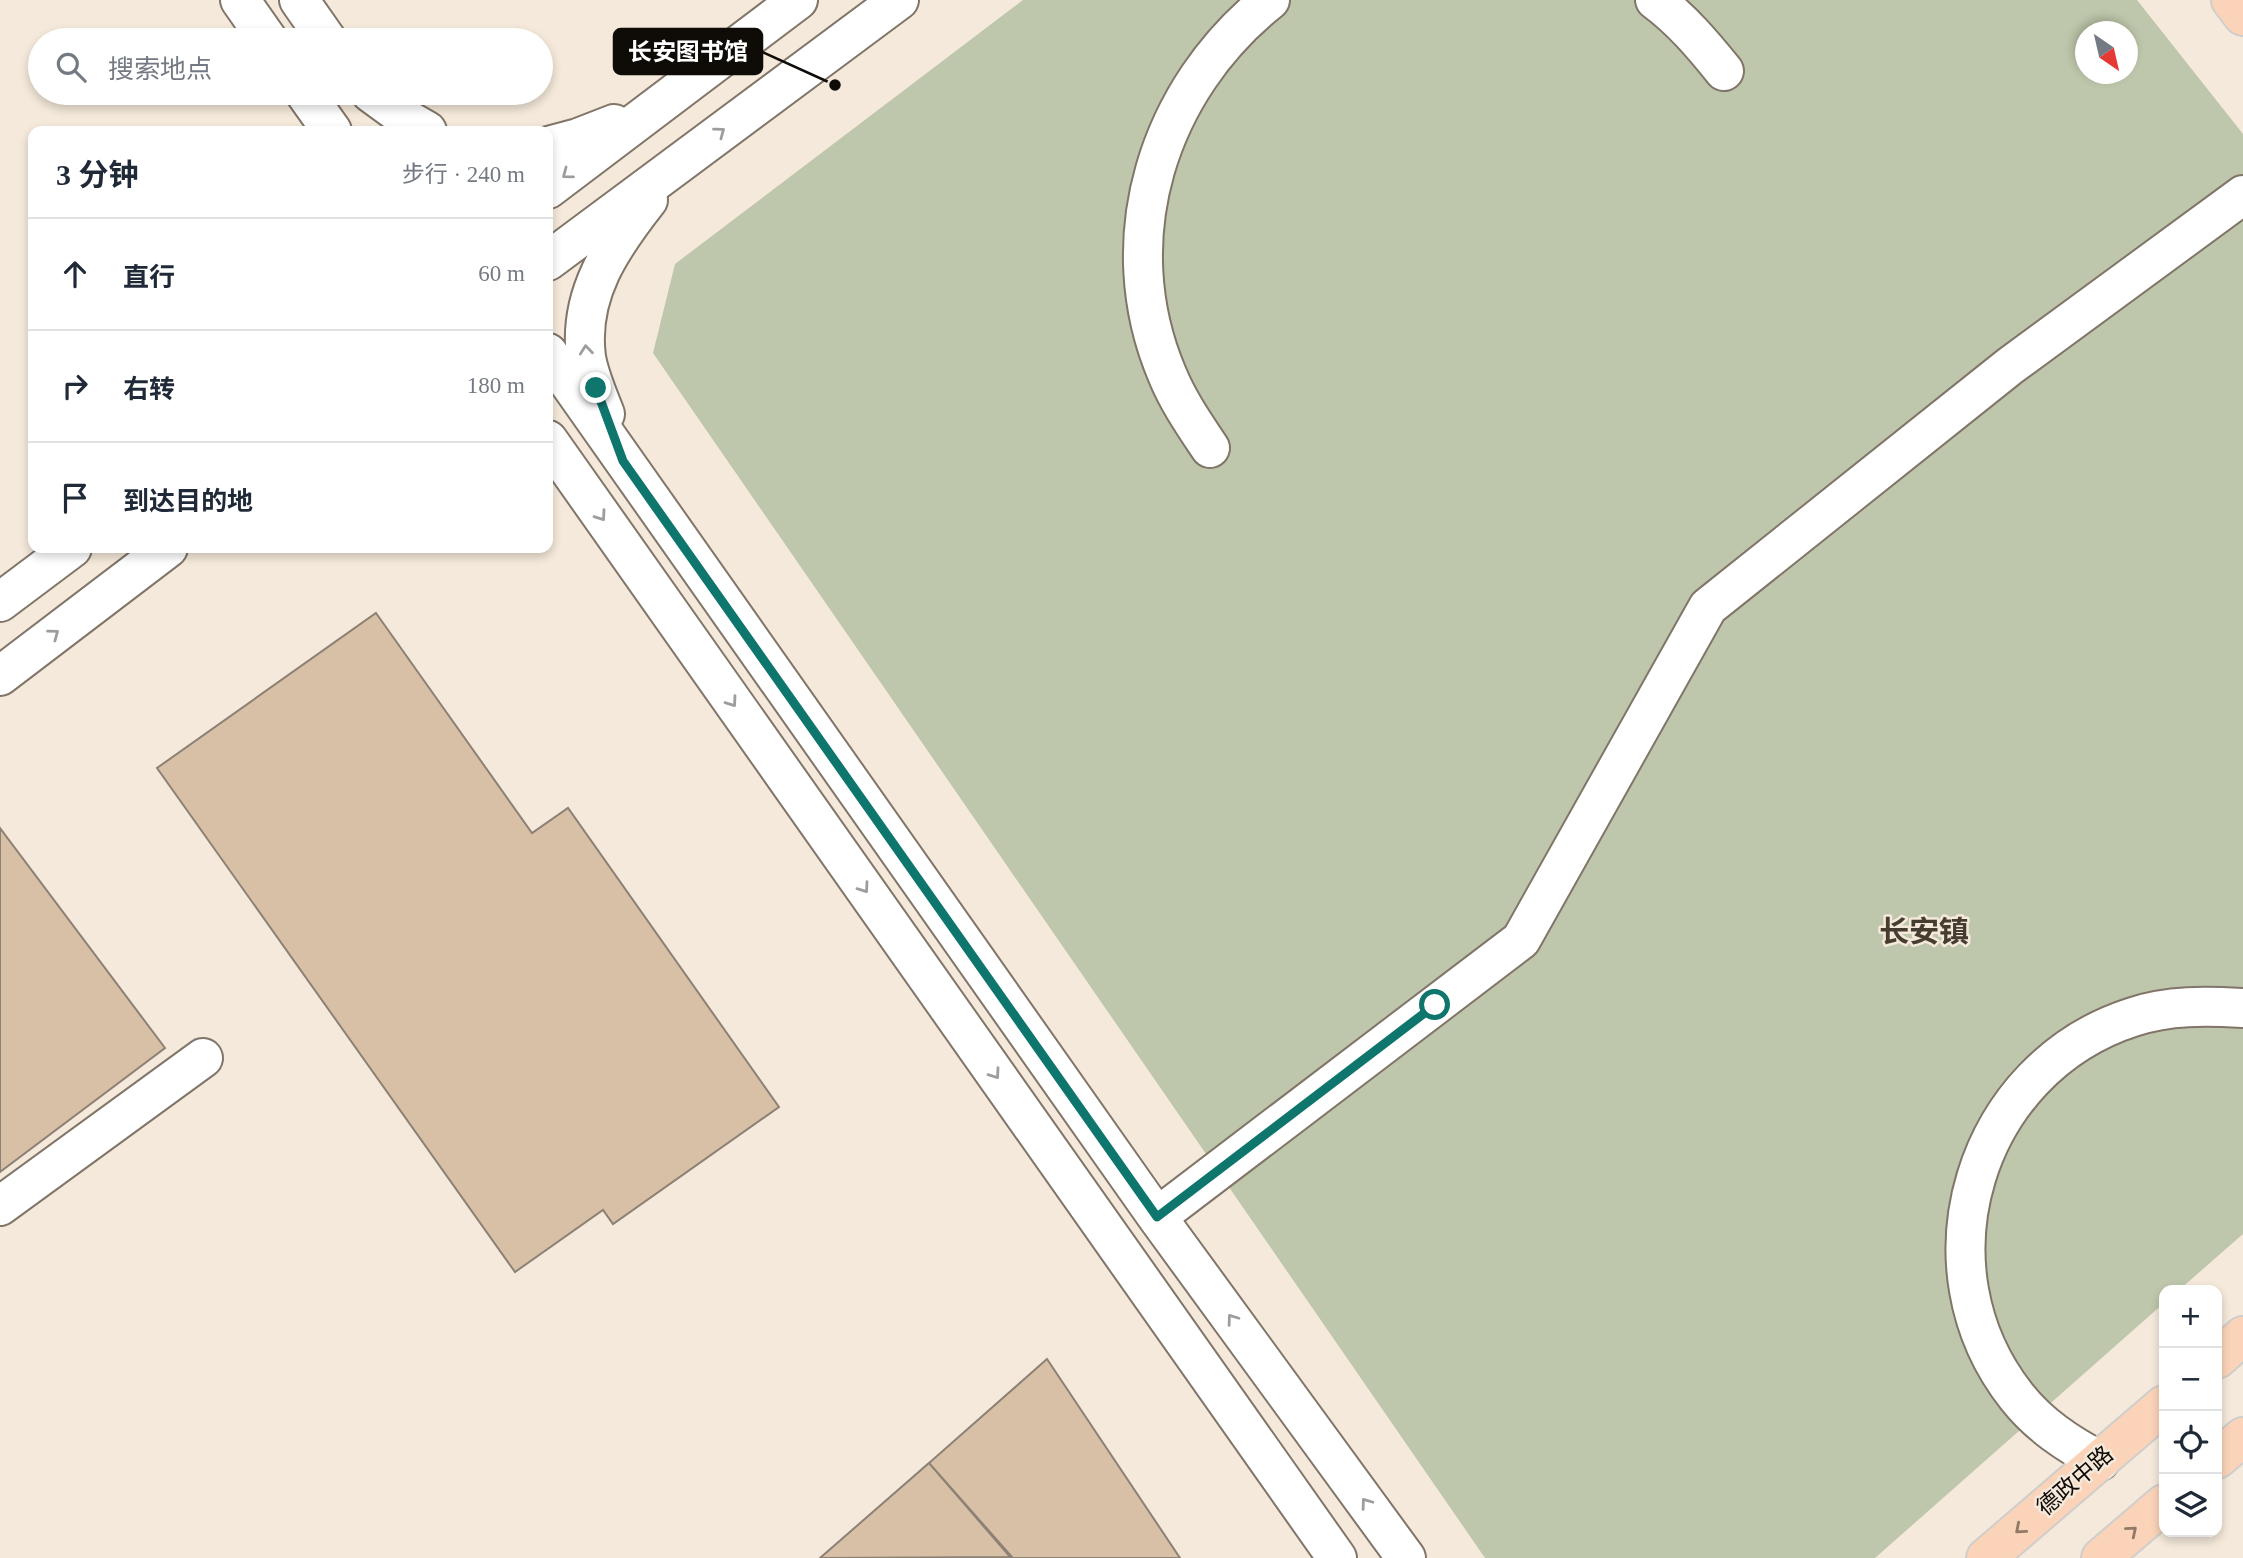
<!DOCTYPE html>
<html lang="zh">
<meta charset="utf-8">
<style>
:root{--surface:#fff;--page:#f2f2f3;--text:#1f2937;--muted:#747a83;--line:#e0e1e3}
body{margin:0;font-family:"Times New Roman","Noto Sans SC",serif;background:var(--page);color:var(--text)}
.controls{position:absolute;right:21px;bottom:21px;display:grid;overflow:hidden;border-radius:14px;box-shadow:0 4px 10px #0003}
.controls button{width:63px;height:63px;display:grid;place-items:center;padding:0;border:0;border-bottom:2px solid var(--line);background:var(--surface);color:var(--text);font:35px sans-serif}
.compass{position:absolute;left:2075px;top:21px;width:63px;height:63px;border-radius:50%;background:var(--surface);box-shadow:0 4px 10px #0003;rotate:146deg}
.stop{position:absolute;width:21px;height:21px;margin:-16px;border:5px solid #0f766e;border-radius:50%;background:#fff}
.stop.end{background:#0f766e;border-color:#fff;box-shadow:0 2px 7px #0008}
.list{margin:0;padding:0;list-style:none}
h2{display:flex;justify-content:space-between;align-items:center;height:91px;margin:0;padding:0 28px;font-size:30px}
h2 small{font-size:23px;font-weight:400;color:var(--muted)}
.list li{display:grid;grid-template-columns:46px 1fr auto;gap:21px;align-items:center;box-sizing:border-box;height:112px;padding:0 28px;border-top:2px solid var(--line)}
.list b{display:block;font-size:26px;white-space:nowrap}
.list em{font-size:23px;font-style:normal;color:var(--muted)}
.icon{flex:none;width:38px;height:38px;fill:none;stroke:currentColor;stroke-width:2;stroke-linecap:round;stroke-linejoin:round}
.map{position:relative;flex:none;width:2243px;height:1558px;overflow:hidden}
.search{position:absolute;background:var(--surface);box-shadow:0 4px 10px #0003;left:28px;top:28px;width:525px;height:77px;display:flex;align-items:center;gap:18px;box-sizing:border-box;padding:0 24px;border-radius:38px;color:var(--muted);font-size:26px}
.panel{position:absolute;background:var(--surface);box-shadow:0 4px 10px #0003;left:28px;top:126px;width:525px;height:427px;border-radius:14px}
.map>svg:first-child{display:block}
.green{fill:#bec7ab;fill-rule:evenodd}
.building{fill:#d8c0a7;stroke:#8c8174;stroke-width:2}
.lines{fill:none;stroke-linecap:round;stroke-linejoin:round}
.minor-casing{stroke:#807568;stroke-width:42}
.major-casing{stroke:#cfcecd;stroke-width:42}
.minor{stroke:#fff;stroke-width:38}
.major{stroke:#fbd3b8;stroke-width:38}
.oneway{stroke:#9f9d9c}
.oneway2{stroke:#917968}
.route{stroke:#0f766e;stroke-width:9}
.labels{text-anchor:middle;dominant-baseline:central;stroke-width:5;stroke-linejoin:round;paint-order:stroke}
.street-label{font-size:23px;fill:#0f0b07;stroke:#f4e9da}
.district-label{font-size:30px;font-weight:bold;fill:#463d31;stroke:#f4e9da}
.leader{fill:none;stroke:#0f0b07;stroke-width:2.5}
.callout-dot{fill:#0f0b07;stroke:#f4e9da;stroke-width:2.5}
.callout{fill:#0f0b07;stroke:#0f0b07;stroke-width:2.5}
.callout-label{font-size:24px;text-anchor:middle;font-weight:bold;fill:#fff}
</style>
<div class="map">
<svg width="2243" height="1558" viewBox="0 0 2243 1558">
<rect width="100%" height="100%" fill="#f4e9da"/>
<path class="green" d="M1023,0H2137L2243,134V1234L2179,1290H2164V1303L1875,1558H1485L653,353L675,264ZM2086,32H2128V74H2086Z"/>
<path class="building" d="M376,613L532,833L568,808L779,1107L613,1224L603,1210L515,1272L157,768Z
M0,828L165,1048L0,1172Z
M1047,1359L1180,1558H1011L929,1463Z
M929,1463L1012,1557L820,1558Z"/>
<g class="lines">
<g class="minor-casing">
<path id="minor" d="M240,0L268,40
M299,0L327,40
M1655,0C1682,20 1703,45 1724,71
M305,93L332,131
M371,93L408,120L427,131
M548,146L578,138L614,124
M548,189L798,0
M548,261L899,0
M548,353L1157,1217L1406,1558
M605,414C598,396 589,376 586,357C578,295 611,247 648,200
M548,440L1337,1558
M1210,448C1194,424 1178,401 1167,374C1110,239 1158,89 1270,0
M0,602L72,548
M0,676L168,548
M0,1206L203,1058
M1157,1217L1521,940L1708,607L2010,366L2243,195
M2100,1461C2068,1444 2039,1425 2017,1397C1913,1266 1974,1068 2133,1017C2169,1005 2206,1006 2243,1008"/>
</g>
<g class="major-casing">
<path id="major" d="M2231,0L2243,16
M2217,1359L2243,1336
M2217,1459L2243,1437
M1986,1558L2164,1405
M2101,1558L2164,1504"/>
</g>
<use href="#minor" class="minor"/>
<use href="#major" class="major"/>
</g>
<defs><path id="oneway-chevron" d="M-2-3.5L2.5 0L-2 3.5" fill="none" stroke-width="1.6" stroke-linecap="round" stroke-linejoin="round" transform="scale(1.75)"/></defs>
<g class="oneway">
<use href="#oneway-chevron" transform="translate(720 132) rotate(-37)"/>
<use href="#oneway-chevron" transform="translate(567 174) rotate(143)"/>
<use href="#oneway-chevron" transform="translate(586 350) rotate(-96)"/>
<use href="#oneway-chevron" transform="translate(601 516) rotate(55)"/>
<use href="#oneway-chevron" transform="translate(54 634) rotate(-37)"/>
<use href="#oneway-chevron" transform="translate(732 702) rotate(55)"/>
<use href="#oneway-chevron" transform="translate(864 888) rotate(55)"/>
<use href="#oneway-chevron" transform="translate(995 1074) rotate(55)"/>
<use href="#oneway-chevron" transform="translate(1232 1319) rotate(-126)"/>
<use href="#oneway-chevron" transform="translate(1366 1503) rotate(-126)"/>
</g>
<g class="oneway2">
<use href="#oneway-chevron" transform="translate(2020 1529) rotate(139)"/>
<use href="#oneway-chevron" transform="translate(2132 1531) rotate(-40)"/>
</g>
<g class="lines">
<path class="route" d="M596,388L623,461L1157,1217L1435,1005"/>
</g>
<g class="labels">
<g class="street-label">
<text transform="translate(2075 1481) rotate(-41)">德政中路</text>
</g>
<g class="district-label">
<text x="1924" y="931">长安镇</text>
</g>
</g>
<path class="leader" d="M835 85L762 52"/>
<circle class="callout-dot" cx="835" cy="85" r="7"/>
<rect class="callout" x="614" y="29" width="148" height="45" rx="7"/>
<g class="callout-label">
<text x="688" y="60">长安图书馆</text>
</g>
</svg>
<div class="controls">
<button>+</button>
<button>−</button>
<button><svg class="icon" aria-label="locate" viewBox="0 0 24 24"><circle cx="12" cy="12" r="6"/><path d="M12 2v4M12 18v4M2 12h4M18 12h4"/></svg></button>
<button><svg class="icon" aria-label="layers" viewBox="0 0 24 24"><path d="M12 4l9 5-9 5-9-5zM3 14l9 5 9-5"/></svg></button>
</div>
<svg class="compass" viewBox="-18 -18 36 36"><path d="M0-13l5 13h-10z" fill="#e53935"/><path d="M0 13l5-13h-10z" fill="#747a83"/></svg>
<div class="stop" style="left:1435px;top:1005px"></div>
<div class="stop end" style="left:596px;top:388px"></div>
<div class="search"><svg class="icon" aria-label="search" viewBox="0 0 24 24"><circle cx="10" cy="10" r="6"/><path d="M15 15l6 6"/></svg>搜索地点</div>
<section class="panel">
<h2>3 分钟<small>步行 · 240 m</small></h2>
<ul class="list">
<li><svg class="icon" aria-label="ahead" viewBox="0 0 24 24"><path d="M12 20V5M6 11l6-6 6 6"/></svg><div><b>直行</b></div><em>60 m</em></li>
<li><svg class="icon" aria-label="right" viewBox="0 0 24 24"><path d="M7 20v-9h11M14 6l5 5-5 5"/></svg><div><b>右转</b></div><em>180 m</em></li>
<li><svg class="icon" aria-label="arrive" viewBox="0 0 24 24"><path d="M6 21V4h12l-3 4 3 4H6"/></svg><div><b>到达目的地</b></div></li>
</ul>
</section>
</div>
